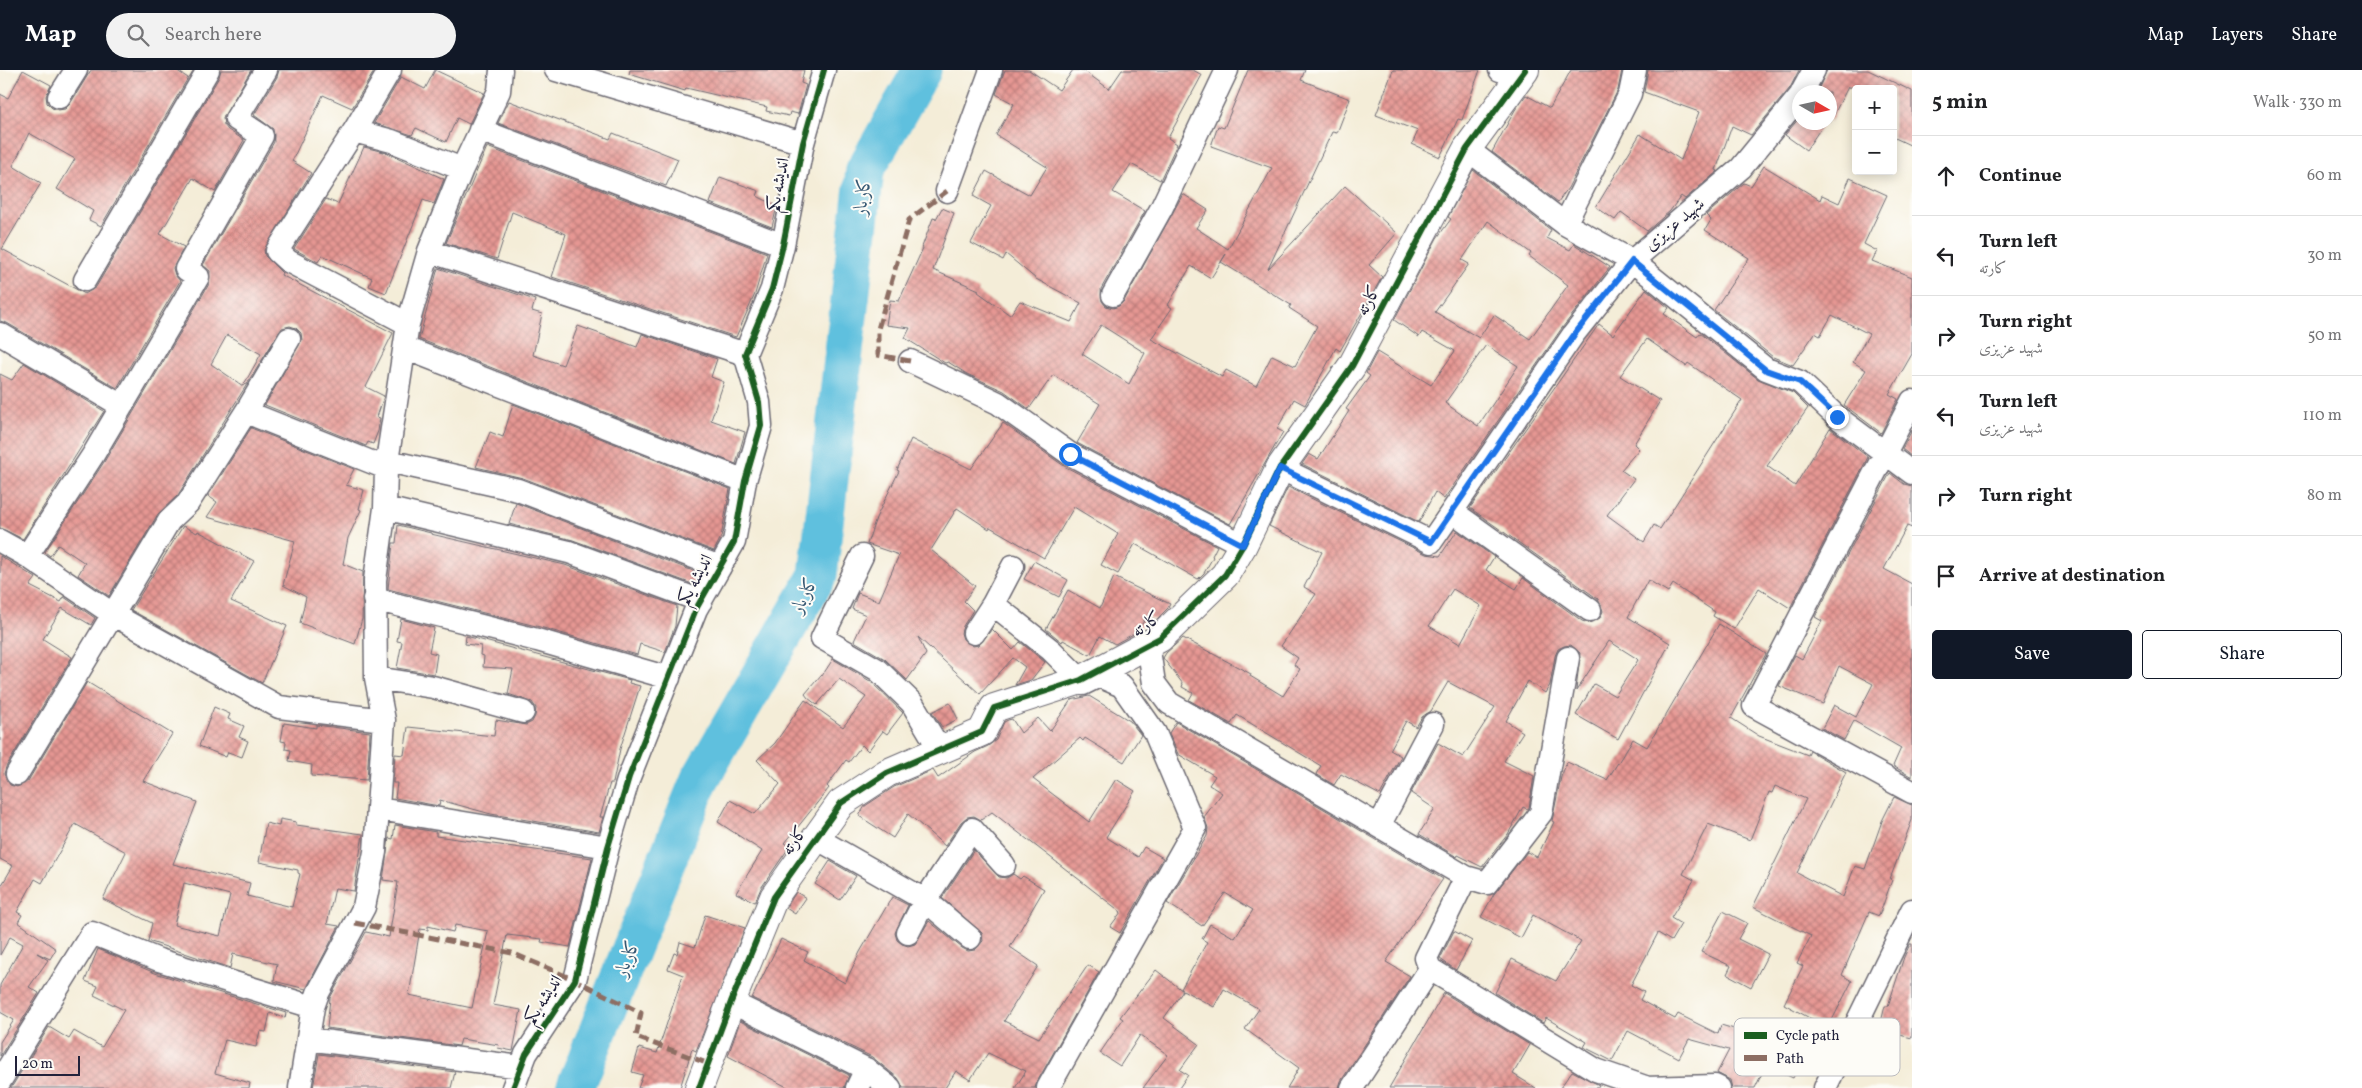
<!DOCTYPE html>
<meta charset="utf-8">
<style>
:root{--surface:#fff;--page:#f2f2f2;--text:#202124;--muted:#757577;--line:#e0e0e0;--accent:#111827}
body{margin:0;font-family:Vollkorn,Amiri,serif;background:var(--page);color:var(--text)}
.controls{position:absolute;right:15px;top:15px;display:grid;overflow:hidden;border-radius:5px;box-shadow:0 2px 12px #0003}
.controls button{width:45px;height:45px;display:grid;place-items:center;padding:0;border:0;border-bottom:1px solid var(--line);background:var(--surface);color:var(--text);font:25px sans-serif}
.compass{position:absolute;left:1792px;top:15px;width:45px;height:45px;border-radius:50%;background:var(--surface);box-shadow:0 2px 12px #0003;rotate:99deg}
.scale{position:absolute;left:15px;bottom:12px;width:65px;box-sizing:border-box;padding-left:5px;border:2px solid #22223b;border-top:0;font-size:14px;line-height:18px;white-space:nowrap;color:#22223b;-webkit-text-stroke:4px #fdfcf7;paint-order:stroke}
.stop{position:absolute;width:15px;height:15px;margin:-11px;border:4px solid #1a73e8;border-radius:50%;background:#fff}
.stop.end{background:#1a73e8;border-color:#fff;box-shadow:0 1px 5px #0008}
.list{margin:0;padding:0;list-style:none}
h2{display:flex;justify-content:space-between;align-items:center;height:65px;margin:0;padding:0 20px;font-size:21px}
h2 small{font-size:16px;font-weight:400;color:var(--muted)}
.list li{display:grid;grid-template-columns:32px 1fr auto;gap:15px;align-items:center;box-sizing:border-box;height:80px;padding:0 20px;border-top:1px solid var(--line)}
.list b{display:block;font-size:19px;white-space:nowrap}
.list p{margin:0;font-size:16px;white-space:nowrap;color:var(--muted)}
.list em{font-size:16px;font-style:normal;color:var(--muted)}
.actions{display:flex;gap:10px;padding:15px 20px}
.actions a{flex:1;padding:11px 0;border:1px solid var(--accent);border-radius:5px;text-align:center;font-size:18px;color:var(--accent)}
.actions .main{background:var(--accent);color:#fff}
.icon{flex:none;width:28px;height:28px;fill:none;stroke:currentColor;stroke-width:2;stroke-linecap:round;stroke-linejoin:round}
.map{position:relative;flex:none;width:1912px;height:1018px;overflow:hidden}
header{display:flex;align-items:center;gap:30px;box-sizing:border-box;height:70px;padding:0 25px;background:var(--accent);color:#fff}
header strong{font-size:24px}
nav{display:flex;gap:28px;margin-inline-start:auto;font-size:18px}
.search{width:350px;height:45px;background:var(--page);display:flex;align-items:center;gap:12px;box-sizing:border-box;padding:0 18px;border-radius:28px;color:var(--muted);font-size:19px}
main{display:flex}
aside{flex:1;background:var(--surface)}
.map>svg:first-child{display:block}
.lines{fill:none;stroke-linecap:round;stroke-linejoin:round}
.river{stroke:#5fc0de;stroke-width:39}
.building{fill:url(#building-cross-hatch);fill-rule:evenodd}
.minor-casing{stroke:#6c6972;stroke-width:25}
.tertiary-casing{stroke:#6c6972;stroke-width:30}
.minor{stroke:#fff;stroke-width:22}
.tertiary{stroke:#fff;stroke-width:28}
.quiet{stroke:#8d6e63;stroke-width:5;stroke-dasharray:10 5;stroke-linecap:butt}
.cycleway-casing{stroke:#fdfcf7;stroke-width:9}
.cycleway{stroke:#1b5e20;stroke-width:6}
.route{stroke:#1a73e8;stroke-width:6}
.labels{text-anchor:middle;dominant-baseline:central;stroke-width:4;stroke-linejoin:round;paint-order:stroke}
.street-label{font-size:18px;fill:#22223b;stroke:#fdfcf7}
.water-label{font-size:19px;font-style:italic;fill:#375974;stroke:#fdfcf7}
.key{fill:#fdfcf7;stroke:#bbbbbf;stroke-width:1}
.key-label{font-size:14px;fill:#22223b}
</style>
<header>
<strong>Map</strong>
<div class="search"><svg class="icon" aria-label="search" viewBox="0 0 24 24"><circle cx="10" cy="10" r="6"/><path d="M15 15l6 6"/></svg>Search here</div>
<nav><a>Map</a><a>Layers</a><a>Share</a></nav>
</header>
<main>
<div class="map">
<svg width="1912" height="1018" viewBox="0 0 1912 1018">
<defs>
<pattern id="building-cross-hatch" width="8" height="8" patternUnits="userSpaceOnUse" patternTransform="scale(1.25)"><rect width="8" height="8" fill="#e69793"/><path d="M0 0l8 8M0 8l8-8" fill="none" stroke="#ba7b79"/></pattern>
</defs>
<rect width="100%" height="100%" fill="#fdfcf7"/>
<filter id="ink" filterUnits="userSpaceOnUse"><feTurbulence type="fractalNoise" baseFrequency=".02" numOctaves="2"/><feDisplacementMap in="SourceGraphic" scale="10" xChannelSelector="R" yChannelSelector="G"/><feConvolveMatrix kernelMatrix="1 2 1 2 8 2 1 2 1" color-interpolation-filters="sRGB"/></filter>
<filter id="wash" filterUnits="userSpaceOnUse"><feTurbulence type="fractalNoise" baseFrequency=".0096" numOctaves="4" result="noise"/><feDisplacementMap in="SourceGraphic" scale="20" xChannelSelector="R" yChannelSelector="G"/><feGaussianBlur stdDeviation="1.12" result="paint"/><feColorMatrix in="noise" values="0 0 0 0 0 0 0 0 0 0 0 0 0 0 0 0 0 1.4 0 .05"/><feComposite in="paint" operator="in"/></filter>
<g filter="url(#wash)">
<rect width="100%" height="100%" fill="#f4edd8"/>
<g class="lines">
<path class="river" d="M575,1018L699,711L818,505L865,100L922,0"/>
</g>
<g id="blocks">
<path class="building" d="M23,0L51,15L46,26L47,33L52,38L58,40L65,39L70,34L91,0H176L188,8L101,156L89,150L93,141L57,119L75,89L29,63L13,96L41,113L2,179L85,224L96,217L219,7L221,0H251L223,48L224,55L228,60L244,70L215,122L193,108L160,164L184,177L173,198L175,205L180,211L117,318L7,253L0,251V24L8,28Z
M279,0H375L352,38L323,25L292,91L311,103L264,180L265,186L282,203L281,205L393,263L366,317L384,326L377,347L380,348L378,361L373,374L368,372L366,376L265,335L302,270L301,263L296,258L290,256L282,258L178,425L158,444L109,526L78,505L85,493L58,475L50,486L45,482L104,392L209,214L210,201L203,195L274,72L273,59L254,45L277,7ZM227,265L261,284L243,316L211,294Z
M435,0L484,23L469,54L457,48L446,72L416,58L412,65L374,53L401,7L425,19Z
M630,0H804L801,13L806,15L798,44L790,42L789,46L766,41L767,37L686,18L685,21L629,4Z
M1005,0H1029L1059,20L1073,0H1083L1109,19L1122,0H1193L1202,5L1168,68L1177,74L1160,110L1131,94L1113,122L1145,141L1101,219L1102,231L1106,236L1113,238L1119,236L1124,231L1183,124L1208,140L1196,158L1228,179L1272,98L1211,76L1218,56L1224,58L1248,0H1305L1301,10L1350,29L1337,63L1332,62L1268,199L1345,116L1397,163L1369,195L1382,207L1368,232L1340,281L1336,278L1305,335L1294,329L1277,359L1283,362L1230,454L1077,373L1100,334L1053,305L1029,339L1004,321L967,304L948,292L945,293L905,268L910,258L886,255L890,230L899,231L923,178L922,177L933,148L936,149L942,138L954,143L933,200L979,220L978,222L1010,245L1020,231L1071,252L1081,233L1036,209L1006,184L1003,190L971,173L991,136L973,126L986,101L1030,125L1047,97L996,65L1014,34L996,24ZM1226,184L1221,192L1291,235L1289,238L1317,256L1295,296L1272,285L1256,316L1226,300L1222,307L1151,269L1172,238L1168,235L1191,196L1211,208ZM1101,255L1145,283L1129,314L1082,284Z
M1393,0H1480L1462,50L1458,49L1440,87L1412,74L1418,61L1376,45Z
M1571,0H1622L1618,20L1568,118L1558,132L1492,82L1515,40L1526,25L1550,38Z
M1648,0H1799L1790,18L1751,65L1732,56L1716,100L1718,101L1685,129L1681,126L1670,141L1647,161L1621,142L1615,150L1596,137L1640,64L1681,90L1699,42L1644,22Z
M1827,0H1868L1912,21V76L1893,67V19L1848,17L1830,52V22H1817Z
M509,31L610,69L613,63L678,89L666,116L498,53Z
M1800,47V52H1825L1806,80L1785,65Z
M364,77L388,83L444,109L434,134L423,130L386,223L369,216L372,208L322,185L318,192L294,179L326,129L338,134Z
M487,77L767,183L755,224L736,267L552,207L566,164L512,142L497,189L446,173Z
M1764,96L1820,130L1822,125L1839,133L1850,108L1887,125L1864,174L1877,181L1872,191L1912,207V284L1889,324L1898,329L1881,363L1844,335L1866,300L1853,292L1869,264L1832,245L1820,266L1815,263L1793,295L1773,287L1714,240L1749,188L1705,160L1711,150L1706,145L1744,113L1751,116Z
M1473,100L1551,160L1547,168L1570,180L1574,174L1610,197L1562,258L1444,429L1435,422L1419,452L1302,394L1309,384L1318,389L1349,341L1346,339L1370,306L1366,303L1377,282L1431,315L1455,281L1422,262L1419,267L1394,250L1437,168L1451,149L1448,147ZM1488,151L1531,183L1529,186L1568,215L1530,269L1494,245L1479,268L1435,242L1469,194L1462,190ZM1486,275L1518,296L1478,356L1445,333Z
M720,107L759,121L757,126L777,136L772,157L710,133Z
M438,198L535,230L532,241L542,244L533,285L563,295L578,256L637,277L642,264L717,289L711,307L724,312L711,350L745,362L736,394L419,269Z
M1646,219L1669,238L1664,244L1697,267L1700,263L1758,309L1793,323L1808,338L1767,396L1795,416L1830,358L1868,387L1790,538L1759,518L1734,559L1713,546L1715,542L1673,514L1668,522L1648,510L1628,547L1670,573L1618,669L1576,645L1594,614L1615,626L1638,590L1636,588L1609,571L1576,621L1580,583L1571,575L1564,576L1558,579L1555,586L1550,615L1545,623L1528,611L1506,651L1523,662L1504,691L1534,706L1529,738L1527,739L1523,737L1508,764L1482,797L1458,785L1457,787L1419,764L1435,739L1411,723L1438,673L1463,687L1495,637L1448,612L1431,641L1422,647L1416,657L1406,651L1390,680L1401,686L1380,725L1341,704L1334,715L1316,704L1321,696L1237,645L1231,654L1189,630L1193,623L1182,617L1183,614L1163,588L1166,583L1183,568L1251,604L1250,606L1283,626L1300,599L1294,595L1298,588L1281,576L1316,524L1304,517L1322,482L1269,456L1288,417L1426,484L1440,486L1457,461L1494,487L1486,500L1516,519L1523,508L1582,551L1589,553L1600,548L1603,541L1598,529L1470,438L1599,254L1613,265ZM1647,269L1686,296L1688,293L1742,330L1660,459L1654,455L1644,472L1607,445L1634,409L1621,400L1639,379L1634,374L1660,331L1620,306ZM1453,519L1481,536L1460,574L1429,556Z
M24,293L104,341L23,469L0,458V304L12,310Z
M513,334L730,419L721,467L714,481L523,408L476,397L490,362L503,367Z
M1003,353L1064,396L1217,476L1212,486L1213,487L1204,503L1198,509L1135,474L1118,504L1101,495L1118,464L1074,437L1044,488L990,457L989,459L957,438L931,480L975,516L964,531L973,540L963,556L961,563L963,569L973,576L979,575L992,559L1013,580L1020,572L1045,592L1031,610L1015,615L1025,597L1013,588L980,624L918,567L926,584L907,610L885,589L854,571L866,545L852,539L858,523L879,531L899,485L867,474L876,448L899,401L897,400L911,369L971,399Z
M251,358L354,399L346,415L364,420L359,439L361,440L348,468L343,494L363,502L362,549L355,574L300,553L306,527L283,515L295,471L207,447L217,432L208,426Z
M1912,360V387L1902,379Z
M1890,403L1904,414L1912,416V458L1907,456L1884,499L1912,514V707L1893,696L1901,678L1854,651L1844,670L1822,658L1834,635L1856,647L1873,614L1839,596L1823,634L1779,616L1795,585L1802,589L1822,551L1815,547Z
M516,433L701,504L695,515L573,470L509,454Z
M398,455L431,463V464L565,495L677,536L675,556L665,582L640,574L637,585L540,557L388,519L393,473H396Z
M183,456L197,463L198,461L254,491L231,531L287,556L262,613L131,540Z
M0,486L36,508L30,516L61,532L64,527L95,548L91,555L62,538L43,569L72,587L6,697L4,704L10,715L17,717L28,711L87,612L172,664L143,711L197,732L173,794L250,813L247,826L292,837L300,804L298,803V800L259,792L266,753L279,756L280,749L296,752V755L363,764L354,821L335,818L327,854L339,856L306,919L274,911L277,894L233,884L230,898L148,871L152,853L103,829L126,782L75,754L42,813L35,809L17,842L22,845L18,852L56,879L50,889L37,883L48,890L29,917L39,923L0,986V972L14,950L0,942V915L23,874L10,867L0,885V818L13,796L0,789ZM184,813L230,825L220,866L174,855Z
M1034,491L1068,510L1059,527L1024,509Z
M1114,507L1170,534L1168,538L1156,550L1147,546L1137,562L1115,574L1100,566L1090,585L1063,570L1062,572L1046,559L1068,520L1100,538Z
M401,549L434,558L429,582L437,584L434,604L397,598L402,572L397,571Z
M1719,554L1766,584L1731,648L1759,666L1808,685L1810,681L1846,702L1797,803L1843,827L1855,796L1865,799L1882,751L1894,727L1912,735V750L1890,809L1892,810L1879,846L1869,842L1842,905L1852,911L1828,958L1784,934L1803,896L1797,893L1811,866L1753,837L1806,729L1775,716L1772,723L1769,722L1750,770L1708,754L1683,804L1694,810L1671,848L1681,854L1671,871L1658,863L1631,915L1644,922L1640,930L1675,949L1678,944L1718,964L1721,955L1757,966L1803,987L1793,1008L1766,995L1755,1018H1732L1730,1010L1717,1003L1729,980L1689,969L1679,988L1628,961L1612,991L1584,977L1587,972L1546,948L1543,953L1495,923L1512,889L1556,911L1581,871L1533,845L1521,868L1481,847L1494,824L1527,782L1537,787L1554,752L1552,751L1561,707L1567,692L1607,710L1633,669L1647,677Z
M466,566L630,610L629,613L640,616L620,679L613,713H610L600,747H603L599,762L491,744L440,730L439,736L395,728L397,713H393L395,684L404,685L408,657L494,666L496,650L526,655L532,652L535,646L536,638L532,632L508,624L513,599L483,597L484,586L480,585L481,576L465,574Z
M833,589L870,611L903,643L887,664L883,661L868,681L862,675L849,692L846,690L827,716L829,718L785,773L790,776L761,818L755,832L736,823L762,781L718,752L730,730L755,744L780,714L757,690L775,673L805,630L843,657L866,627L839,609L817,635L808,628L805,624L821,605L822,606Z
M1089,626L1130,651L1141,665L1124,692L1085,668L1083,671L1080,668L1033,709L1089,752L1116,709L1135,721L1106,767L1138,787L1144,777L1163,788L1120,863L1110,857L1121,842L992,742L981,750L974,746L967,747L961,752L945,776L908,744L893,768L859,746L865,736L894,717L933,700L938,708L975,682L988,676L996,670L1004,652L1008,650L1012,649L1021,663L1038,648L1050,661L1071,630Z
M950,633L958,649L942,657L932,642Z
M214,637L230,644L228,649L244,656L239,667L248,671L242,687L228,682L226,687L199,676Z
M1176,652L1443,809L1386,892L1410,906L1341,1011L1339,1018H1287L1299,998L1245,959L1259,939L1224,919L1214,937L1181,919L1207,872L1202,869L1210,854L1235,868L1253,840L1225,823L1202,856L1167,833L1207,766L1208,758L1204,747L1222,723L1209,715L1215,706L1178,684L1169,663Z
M284,653L316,658V655L370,662L367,710L311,706L312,695L289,691L291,680L285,679L286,672L281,671Z
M395,755L436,762V766L592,788L570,877L541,872L542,869L507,865L493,935L521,940L513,981L498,978L499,975L461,969L459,976L327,958L330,928L366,862L389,867L398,812L383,810L389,768L393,769ZM455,855L488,861L472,938L409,925L420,859L428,860V856L453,862Z
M974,780L999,807L1007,808L1013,804L1020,809L1023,806L1044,819L1010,877L1038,896L1004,951L1039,968L1088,895L1099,902L1037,1012L1035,1018H1015L1026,1001L988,983L970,1010L956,1001L945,1018H903L898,1008L872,987L752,928L781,869L808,882L804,890L845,913L860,882L892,827L908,835L895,863L897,870L902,874L908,876L915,874L929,851L962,878L968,881L975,880L983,871L982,863L942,828Z
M830,791L856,806L840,830L815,814Z
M796,822L806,828L795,844L786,838Z
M1723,841L1747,853L1738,869L1768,884L1751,917L1727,904L1731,896L1701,882Z
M705,845L745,858L696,981L692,979L680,1018H638L643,1005L632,1002L639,978L657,983L683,905L668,899L674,883L677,884L680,872L695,877Z
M1454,861L1472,871L1456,900L1440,889Z
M1910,874H1912V968L1879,960L1885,936H1888L1904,887Z
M98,879L155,903L286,943L285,948L270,943L266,962L260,961L256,977L225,970L215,1003L250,1013L249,1018H11L49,957L69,969L74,961L102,977L124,940L94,925L98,916L85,911Z
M1156,900L1183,921L1164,948L1199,974L1180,1000L1188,1005L1179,1018H1143L1168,985L1140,965L1120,996L1100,983L1123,949L1120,947Z
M1444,923L1530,975L1513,1004L1536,1018H1389Z
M740,951L849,1005L844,1018H789L728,986Z
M319,984L455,1002L451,1018H313Z
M1572,1001L1599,1015L1597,1018H1560Z"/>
</g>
</g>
<g filter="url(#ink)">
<use href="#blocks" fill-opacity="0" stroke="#6c6972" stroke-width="1"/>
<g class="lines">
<g class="minor-casing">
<path id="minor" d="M390,0L354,61L277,181L288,191L408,254
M556,0L803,73
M1500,0L1521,7
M1802,22L1814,0
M59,27L76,0
M480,60L783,175
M354,61L392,71L462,99
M1467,79L1565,154L1632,191L1766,299L1800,312L1837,347L1912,403
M947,121L991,0
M1565,154L1630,24L1635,0
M429,181L745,284
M85,210L208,0
M1113,225L1161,139L1227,0
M0,264L122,336
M405,278L745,411
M910,291L998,333L1070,384L1243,475
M1912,331L1754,636L1912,722
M246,342L386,398
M388,391L518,420L720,497
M1280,398L1431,472L1573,265L1632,191L1741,98L1800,26
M385,438L569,482L701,531
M1453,442L1590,540
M0,471L27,486L114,545L279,637L384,650
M27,486L93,385L198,207L186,199L262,66L236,49L266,0
M862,486L822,568L878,600L912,633L940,680
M374,529L537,570L669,608
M993,534L1051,580L1081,610
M974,563L993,534L1013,496
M1148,574L1154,613L1169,633L1466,807L1487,813L1541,743L1568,588
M376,608L433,617L523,642
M17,704L169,451L188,433L246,342L289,269
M379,739L608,777
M1379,756L1433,654
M816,768L925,830L970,868
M908,863L925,830L972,759L1004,795
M1430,899L1596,1000L1645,1017
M731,932L866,999L890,1018
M308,969L521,997
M0,1011L92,863L159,890L313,937
M300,1018L313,937L318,923L364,837L375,782L384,650L376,608L375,510L385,438L386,398L408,254L429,181L462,99L499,21L501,0
M513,1018L526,984L575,910L608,777L629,707L696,539L734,472L745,411L761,356L759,332L745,284L772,219L783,175L803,73L824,0
M857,1018L866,999
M1048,1018L1195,758L1155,663L1122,616L1099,606L1083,614
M1352,1018L1430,899L1426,888L1466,807
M1645,1018L1715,1016L1719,1018
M1825,1018L1912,840"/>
</g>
<g class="tertiary-casing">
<path id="tertiary" d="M699,1018L731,932L774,827L841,733L887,703L982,662L994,638L1081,610L1160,568L1225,505L1243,475L1280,398L1352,296L1467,79L1525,0"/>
</g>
<use href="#minor" class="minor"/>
<use href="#tertiary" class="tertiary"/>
<path class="quiet" d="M910,291L878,285V259L909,150L947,121
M355,853L512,883L575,910L641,943L636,967L709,994"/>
<g class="cycleway-casing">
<path id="cycleway" d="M513,1018L526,984L575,910L608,777L629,707L696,539L734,472L745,411L761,356L759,332L745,284L772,219L783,175L803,73L824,0
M699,1018L731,932L774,827L841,733L887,703L982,662L994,638L1081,610L1160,568L1225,505L1243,475L1280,398L1352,296L1467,79L1525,0"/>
</g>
<use href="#cycleway" class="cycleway"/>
</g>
</g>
<g class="lines" filter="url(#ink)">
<path class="route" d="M1070,384L1243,475L1280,398L1431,472L1574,265L1632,191L1766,300L1800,312L1837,347"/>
</g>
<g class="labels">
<g class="street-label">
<text transform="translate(779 115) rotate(-79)">اندیشه یکم</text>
<text transform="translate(1675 155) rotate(-40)">شهید عزیزی</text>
<text transform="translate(1369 231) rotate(-62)">کارته</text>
<text transform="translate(696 510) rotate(-62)">اندیشه یکم</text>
<text transform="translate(1147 555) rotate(-35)">کارته</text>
<text transform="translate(795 771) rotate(-55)">کارته</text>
<text transform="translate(544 930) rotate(-57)">اندیشه یکم</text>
</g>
<g class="water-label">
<text transform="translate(863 126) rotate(-82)">کاربار</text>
<text transform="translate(805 525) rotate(-63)">کاربار</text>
<text transform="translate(628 888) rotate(-68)">کاربار</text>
</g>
</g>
<rect x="1734" y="948" width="166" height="58" rx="8" class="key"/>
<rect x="1744" y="962" width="23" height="7" fill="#1b5e20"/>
<rect x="1744" y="985" width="23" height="6" fill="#8d6e63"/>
<g class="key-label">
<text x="1776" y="970">Cycle path</text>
<text x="1776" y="993">Path</text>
</g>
</svg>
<div class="controls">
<button>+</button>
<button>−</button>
</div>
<svg class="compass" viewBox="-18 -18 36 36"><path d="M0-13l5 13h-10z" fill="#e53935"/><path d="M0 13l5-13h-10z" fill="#757577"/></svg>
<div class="scale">20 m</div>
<div class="stop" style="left:1070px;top:384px"></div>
<div class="stop end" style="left:1837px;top:347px"></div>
</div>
<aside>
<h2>5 min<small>Walk · 330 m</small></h2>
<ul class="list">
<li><svg class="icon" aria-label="ahead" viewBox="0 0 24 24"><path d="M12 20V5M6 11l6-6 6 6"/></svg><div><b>Continue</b></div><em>60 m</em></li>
<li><svg class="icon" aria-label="left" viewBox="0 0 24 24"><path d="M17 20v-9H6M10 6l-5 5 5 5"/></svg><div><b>Turn left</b><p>کارته</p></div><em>30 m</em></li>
<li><svg class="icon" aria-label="right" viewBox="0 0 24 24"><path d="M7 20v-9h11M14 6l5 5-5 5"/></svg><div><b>Turn right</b><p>شهید عزیزی</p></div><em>50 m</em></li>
<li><svg class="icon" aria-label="left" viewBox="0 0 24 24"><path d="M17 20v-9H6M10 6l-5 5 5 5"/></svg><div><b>Turn left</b><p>شهید عزیزی</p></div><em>110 m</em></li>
<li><svg class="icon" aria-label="right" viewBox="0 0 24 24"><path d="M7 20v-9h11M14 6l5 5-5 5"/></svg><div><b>Turn right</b></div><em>80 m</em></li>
<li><svg class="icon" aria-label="arrive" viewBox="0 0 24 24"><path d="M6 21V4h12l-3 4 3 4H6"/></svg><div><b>Arrive at destination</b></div></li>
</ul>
<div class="actions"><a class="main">Save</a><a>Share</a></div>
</aside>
</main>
